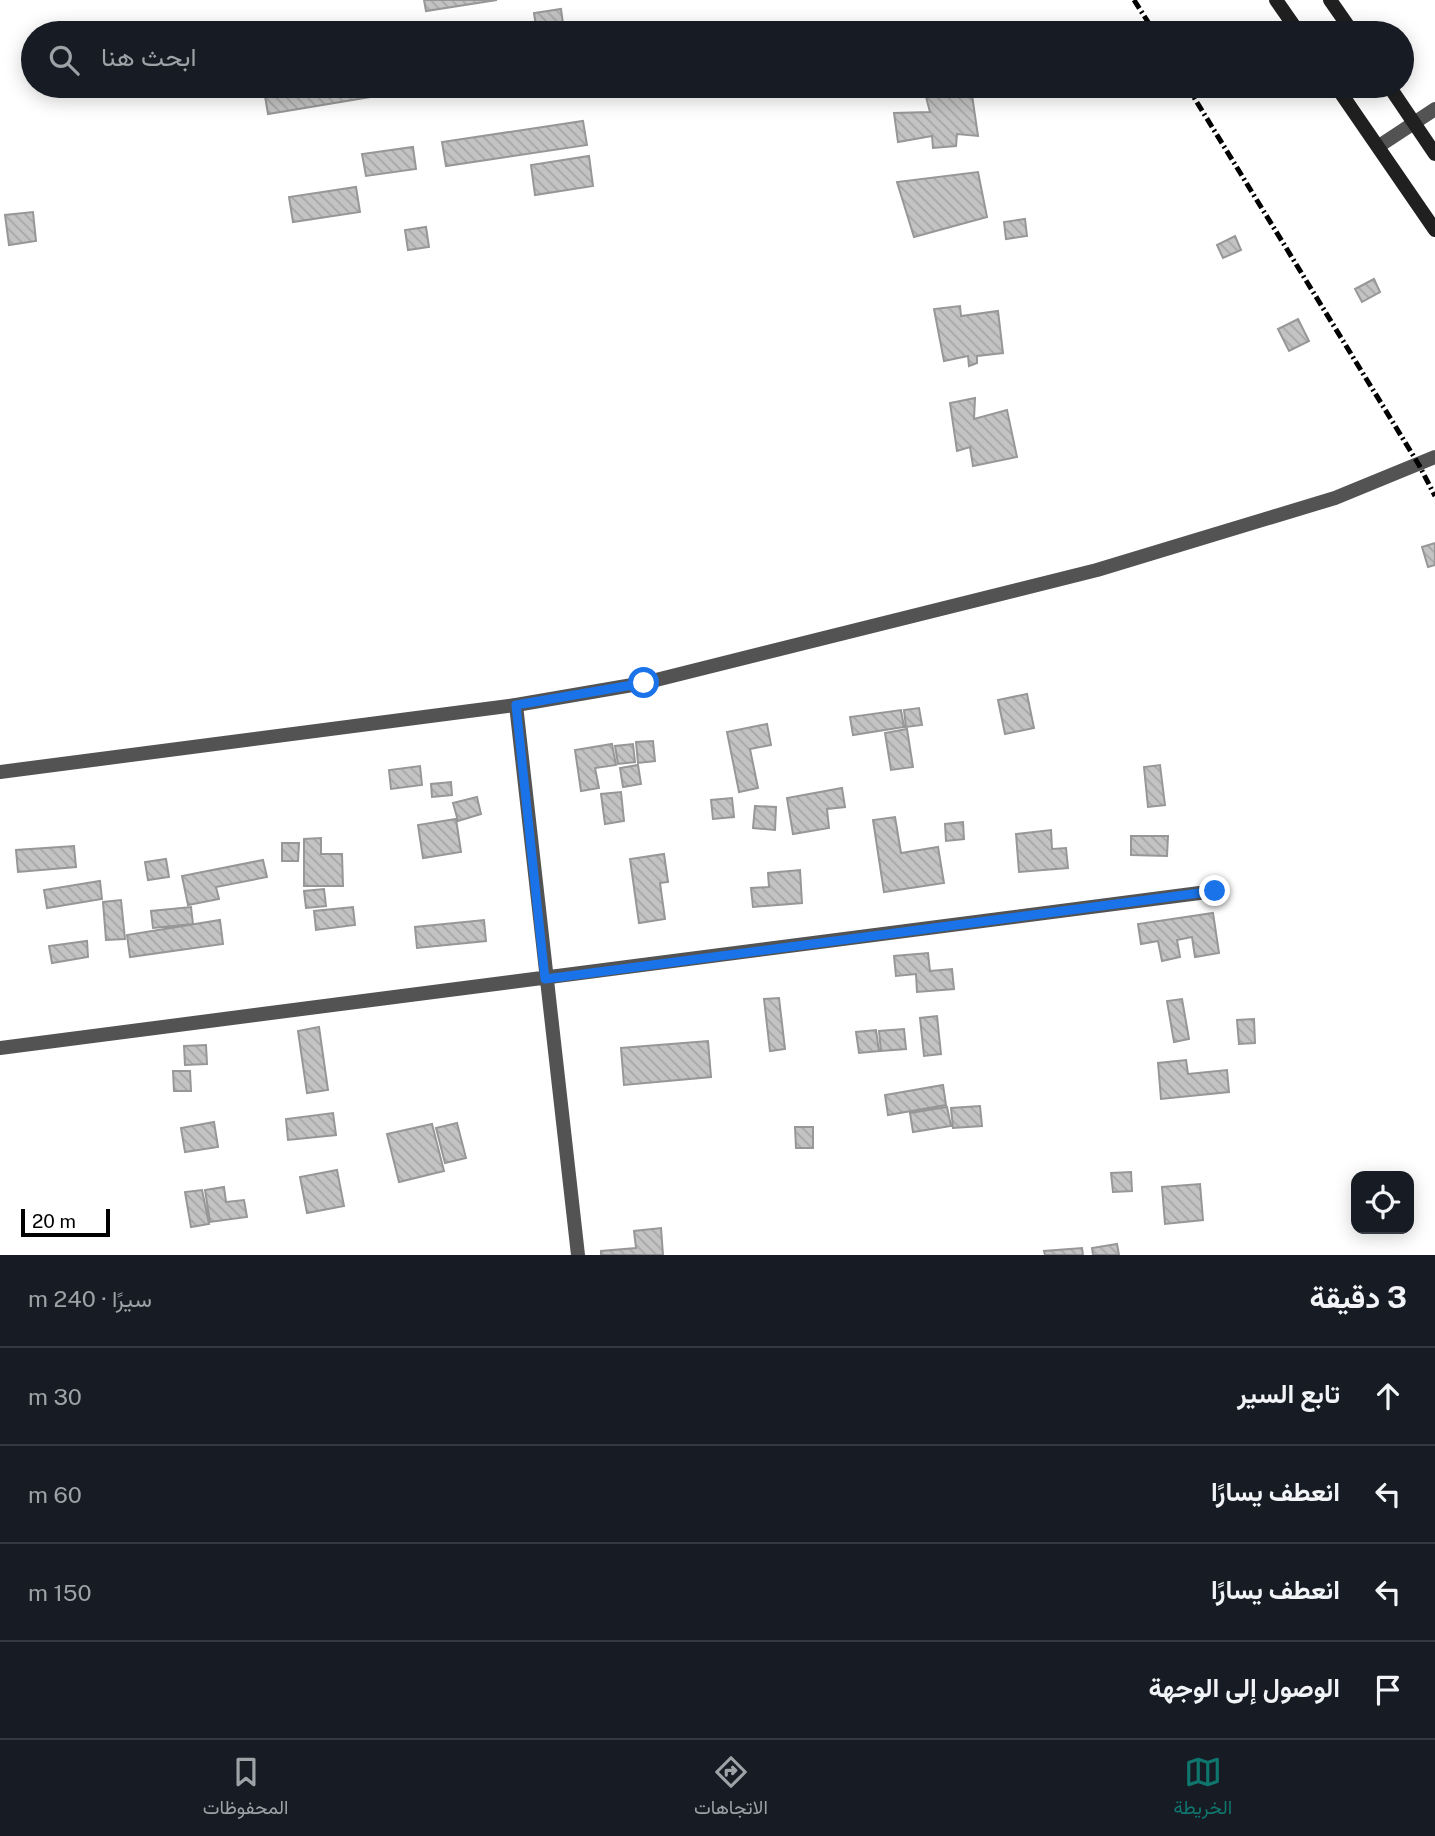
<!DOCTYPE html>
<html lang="ar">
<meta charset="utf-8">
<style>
:root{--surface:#171b24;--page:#242831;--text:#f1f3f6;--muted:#9ea1a6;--line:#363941;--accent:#0f766e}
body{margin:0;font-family:"Public Sans",Vazirmatn,sans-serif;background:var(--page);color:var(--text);direction:rtl}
.controls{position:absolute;right:21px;bottom:21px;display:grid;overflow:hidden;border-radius:14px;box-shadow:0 4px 18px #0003}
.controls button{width:63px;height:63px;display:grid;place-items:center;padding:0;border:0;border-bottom:2px solid var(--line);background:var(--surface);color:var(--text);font:35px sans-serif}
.scale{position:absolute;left:21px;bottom:18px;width:89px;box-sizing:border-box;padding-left:7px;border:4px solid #000;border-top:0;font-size:19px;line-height:24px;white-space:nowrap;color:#000;-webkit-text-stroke:5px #fff;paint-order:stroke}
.stop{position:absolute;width:21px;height:21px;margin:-16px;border:5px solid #1a73e8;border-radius:50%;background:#fff}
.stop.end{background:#1a73e8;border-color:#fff;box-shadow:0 2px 7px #0008}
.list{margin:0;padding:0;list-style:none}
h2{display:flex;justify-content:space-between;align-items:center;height:91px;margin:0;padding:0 28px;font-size:30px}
h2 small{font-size:23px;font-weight:400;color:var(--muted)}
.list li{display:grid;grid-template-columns:46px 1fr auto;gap:21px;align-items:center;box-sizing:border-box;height:98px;padding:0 28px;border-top:2px solid var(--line)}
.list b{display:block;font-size:26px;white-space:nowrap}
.list em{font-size:23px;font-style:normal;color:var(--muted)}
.icon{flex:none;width:38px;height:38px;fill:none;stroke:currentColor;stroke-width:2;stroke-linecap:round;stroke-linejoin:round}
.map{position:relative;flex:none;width:1435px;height:1255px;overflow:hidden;direction:ltr}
.search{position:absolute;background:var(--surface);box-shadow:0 4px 18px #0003;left:21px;right:21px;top:21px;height:77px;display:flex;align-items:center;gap:18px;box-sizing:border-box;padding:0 24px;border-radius:38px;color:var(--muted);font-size:26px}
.sheet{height:483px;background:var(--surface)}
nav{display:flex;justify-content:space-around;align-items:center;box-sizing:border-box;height:98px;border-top:2px solid var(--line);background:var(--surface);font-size:19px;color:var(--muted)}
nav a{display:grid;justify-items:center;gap:4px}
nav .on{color:var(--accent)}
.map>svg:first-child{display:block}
.building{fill:url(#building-back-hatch);stroke:#979797;stroke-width:2}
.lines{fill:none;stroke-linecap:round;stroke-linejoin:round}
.minor{stroke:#535353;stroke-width:14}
.tertiary{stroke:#535353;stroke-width:14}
.secondary{stroke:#202020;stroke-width:14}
.rail{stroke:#000;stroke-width:5;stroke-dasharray:10 3.5 2 3.5;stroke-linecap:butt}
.route{stroke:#1a73e8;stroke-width:9}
</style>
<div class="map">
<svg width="1435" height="1255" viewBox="0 0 1435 1255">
<defs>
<pattern id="building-back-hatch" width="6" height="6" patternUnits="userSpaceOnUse" patternTransform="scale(1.75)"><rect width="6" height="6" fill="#c3c3c3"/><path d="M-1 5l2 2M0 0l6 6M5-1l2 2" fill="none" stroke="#a6a6a6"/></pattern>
</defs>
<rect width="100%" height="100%" fill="#fff"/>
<path class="building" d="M424,0H497L426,11Z
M561,9L564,31L537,33L534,13Z
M287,86H406L407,91L268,114L264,90Z
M925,93L972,95L978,136L957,134L956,146L933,148L932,136L898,142L894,113L930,112Z
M583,121L587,145L446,166L442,142Z
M413,147L416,169L366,176L362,154Z
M589,156L593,186L535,195L531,165Z
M978,172L987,217L914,237L897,182Z
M356,187L360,212L293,222L289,197Z
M33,212L36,241L9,245L5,215Z
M1025,219L1027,236L1006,239L1004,222Z
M426,227L429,247L408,250L405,230Z
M1235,236L1241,250L1223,258L1217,245Z
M1374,279L1380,292L1362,302L1355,289Z
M960,306L961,316L998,311L1003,353L977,356V363L969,366L968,356L944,361L934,309Z
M1298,319L1309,341L1289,351L1278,329Z
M975,398L974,419L1007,410L1017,457L973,466L970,447L957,451L950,403Z
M1435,543V565L1428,567L1422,547Z
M1027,694L1034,728L1005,734L998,700Z
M919,708L922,725L906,727L904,710Z
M901,710L904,727L853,735L850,717Z
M767,724L771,745L750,749L758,788L739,792L727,732Z
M907,729L913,767L891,770L885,733Z
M653,741L655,761L638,763L636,742Z
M612,744L616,765L595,768L599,788L581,791L575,750Z
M633,744L635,762L618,764L615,746Z
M638,765L641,784L623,787L620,768Z
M1160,765L1165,805L1148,807L1144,767Z
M420,766L422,785L391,789L389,770Z
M451,782L452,795L432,797L431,784Z
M842,788L845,807L827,809L829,828L793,834L787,798Z
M621,792L624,821L605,824L601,794Z
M477,797L481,814L458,821L453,803Z
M732,798L734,817L713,819L711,800Z
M755,806L776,807L775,830L753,828Z
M895,817L901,853L938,847L944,883L884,892L873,820Z
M456,819L461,852L423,858L418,825Z
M963,822L964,839L946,841L945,824Z
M1051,830L1052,849L1066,848L1068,868L1019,872L1016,834Z
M1131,836H1168L1167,856L1131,855Z
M321,838V854H342L343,886H304V839Z
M282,843H299L298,861H282Z
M74,846L76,867L18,872L16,850Z
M664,854L668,882L660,883L665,919L639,923L630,859Z
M166,859L169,877L148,880L145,862Z
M263,860L267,877L216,887L219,899L188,905L182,876Z
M800,870L802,903L753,907L751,888L769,887L768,873Z
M100,881L102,899L47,908L44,890Z
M324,889L326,906L306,908L304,891Z
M121,900L125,939L106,940L103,902Z
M191,907L193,924L153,928L151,911Z
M353,907L355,925L316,930L314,911Z
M1213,913L1219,953L1195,957L1192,937L1177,940L1180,957L1162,961L1158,941L1141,944L1138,924Z
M220,920L223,944L130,957L127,935Z
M484,920L486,941L417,948L415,927Z
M87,941L88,957L52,963L49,946Z
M928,953L930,971L952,969L954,989L917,992L916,974L896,976L894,956Z
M779,998L785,1049L770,1051L764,999Z
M1182,999L1189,1039L1174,1042L1167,1001Z
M937,1016L941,1054L924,1056L920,1018Z
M1254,1019L1255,1043L1239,1044L1237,1020Z
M319,1027L328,1090L307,1093L298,1031Z
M904,1029L906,1049L881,1051L879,1031Z
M876,1030L879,1051L859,1053L856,1032Z
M708,1041L711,1077L624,1085L621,1048Z
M206,1045L207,1064L185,1065L184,1046Z
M1186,1060L1188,1074L1227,1070L1229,1092L1161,1099L1158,1063Z
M173,1071H190L191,1091H174Z
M943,1085L946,1105L888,1115L885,1095Z
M980,1106L982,1126L953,1128L951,1108Z
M947,1107L951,1126L913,1132L910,1113Z
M333,1113L336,1135L288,1140L286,1119Z
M214,1122L218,1147L185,1152L181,1128Z
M457,1123L466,1158L445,1163L436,1128Z
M432,1124L444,1171L399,1182L387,1134Z
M795,1127H813V1148H796Z
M337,1170L344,1206L307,1213L300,1177Z
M1131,1172L1132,1191L1113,1192L1111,1173Z
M1200,1184L1203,1220L1165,1224L1162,1187Z
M224,1187L226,1202L244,1200L247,1217L210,1222L205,1190Z
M202,1190L209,1224L191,1227L185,1192Z
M661,1228L663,1255H601V1251L636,1248L634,1231Z
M1117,1244L1119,1255H1093L1092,1248Z
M1082,1248L1083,1255H1045L1044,1251Z"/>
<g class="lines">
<path class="minor" d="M1379,146L1435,109
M516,705L578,1255
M0,1048L1215,891"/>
<path class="tertiary" d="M0,772L516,705L644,683L1097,570L1335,498L1435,457"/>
<path class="secondary" d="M1276,0L1299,33
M1330,0L1353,33
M1336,86L1435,230
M1389,86L1435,154"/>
<path class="rail" d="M1134,0L1155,33
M1187,86L1419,465L1435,496"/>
</g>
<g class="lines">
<path class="route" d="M644,683L516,705L545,979L1215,891"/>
</g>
</svg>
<div class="controls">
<button><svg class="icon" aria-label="locate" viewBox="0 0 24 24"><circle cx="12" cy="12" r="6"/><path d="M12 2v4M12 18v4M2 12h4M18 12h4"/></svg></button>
</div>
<div class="scale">20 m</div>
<div class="stop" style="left:644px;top:683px"></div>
<div class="stop end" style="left:1215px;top:891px"></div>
<div class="search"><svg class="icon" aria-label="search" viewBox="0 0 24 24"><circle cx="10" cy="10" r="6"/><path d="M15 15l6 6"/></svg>ابحث هنا</div>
</div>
<section class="sheet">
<h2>3 دقيقة<small>سيرًا · 240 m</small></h2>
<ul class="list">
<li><svg class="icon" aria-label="ahead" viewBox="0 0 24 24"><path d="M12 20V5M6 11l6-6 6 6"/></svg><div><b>تابع السير</b></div><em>30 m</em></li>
<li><svg class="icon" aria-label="left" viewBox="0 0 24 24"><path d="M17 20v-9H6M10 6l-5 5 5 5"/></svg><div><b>انعطف يسارًا</b></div><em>60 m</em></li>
<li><svg class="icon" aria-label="left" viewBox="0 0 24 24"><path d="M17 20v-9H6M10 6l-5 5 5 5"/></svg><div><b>انعطف يسارًا</b></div><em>150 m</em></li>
<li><svg class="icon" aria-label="arrive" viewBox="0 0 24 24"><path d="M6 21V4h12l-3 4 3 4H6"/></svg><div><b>الوصول إلى الوجهة</b></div></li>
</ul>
</section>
<nav>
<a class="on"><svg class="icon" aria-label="map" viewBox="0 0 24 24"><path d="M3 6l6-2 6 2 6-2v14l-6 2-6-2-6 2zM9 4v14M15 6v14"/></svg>الخريطة</a>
<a><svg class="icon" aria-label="directions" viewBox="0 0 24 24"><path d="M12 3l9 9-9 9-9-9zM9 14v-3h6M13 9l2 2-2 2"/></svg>الاتجاهات</a>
<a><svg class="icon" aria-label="saved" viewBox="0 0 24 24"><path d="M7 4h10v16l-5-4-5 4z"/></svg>المحفوظات</a>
</nav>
